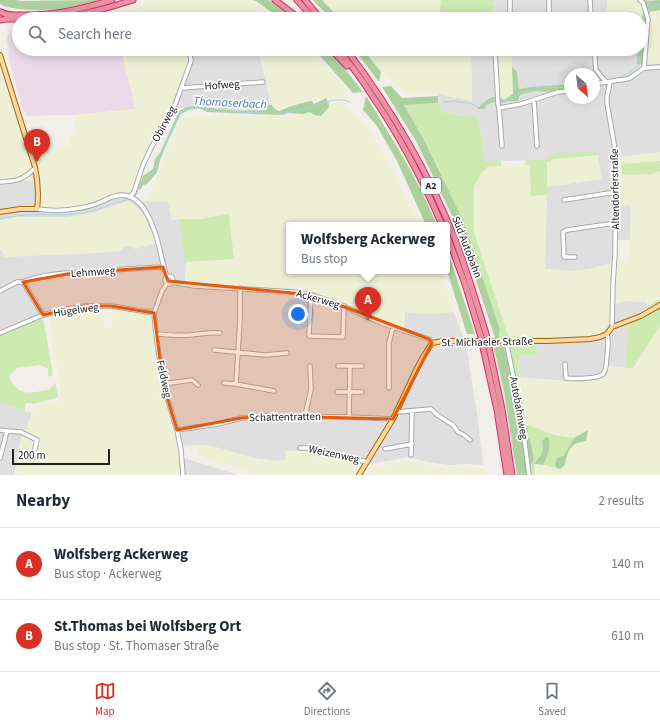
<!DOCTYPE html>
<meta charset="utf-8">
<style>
:root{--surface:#fff;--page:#f2f2f3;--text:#1f2937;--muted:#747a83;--line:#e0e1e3;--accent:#d93025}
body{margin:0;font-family:"Source Sans 3",sans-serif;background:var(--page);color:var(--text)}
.compass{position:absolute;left:564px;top:68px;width:36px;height:36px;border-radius:50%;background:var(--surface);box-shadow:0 2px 10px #0003;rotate:152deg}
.scale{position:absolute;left:12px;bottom:10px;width:98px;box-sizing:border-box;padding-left:4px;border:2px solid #222;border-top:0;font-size:11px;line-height:14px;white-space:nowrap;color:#222;-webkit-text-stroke:3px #fff;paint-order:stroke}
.you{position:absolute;left:298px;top:314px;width:14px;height:14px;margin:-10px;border:3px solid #fff;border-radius:50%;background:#1a73e8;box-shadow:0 0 0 6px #1a73e833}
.badge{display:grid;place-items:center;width:26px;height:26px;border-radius:50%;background:var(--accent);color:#fff;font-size:13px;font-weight:700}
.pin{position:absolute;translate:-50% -33px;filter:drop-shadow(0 1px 2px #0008)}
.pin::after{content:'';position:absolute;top:21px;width:14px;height:12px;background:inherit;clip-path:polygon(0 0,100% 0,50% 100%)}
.popup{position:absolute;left:286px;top:222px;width:164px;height:52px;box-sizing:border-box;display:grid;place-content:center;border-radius:4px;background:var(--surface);filter:drop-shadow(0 1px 3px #0005);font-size:13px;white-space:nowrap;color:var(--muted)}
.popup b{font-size:15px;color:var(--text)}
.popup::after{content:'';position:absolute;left:50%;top:100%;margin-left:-8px;border:8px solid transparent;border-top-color:var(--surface)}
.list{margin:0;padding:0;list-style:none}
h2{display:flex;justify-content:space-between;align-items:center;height:52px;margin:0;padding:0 16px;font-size:17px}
h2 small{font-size:13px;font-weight:400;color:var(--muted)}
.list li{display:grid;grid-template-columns:26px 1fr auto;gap:12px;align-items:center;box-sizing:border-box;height:72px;padding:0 16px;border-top:1px solid var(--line)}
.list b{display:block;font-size:15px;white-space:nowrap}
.list p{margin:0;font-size:13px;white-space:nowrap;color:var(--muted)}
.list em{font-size:13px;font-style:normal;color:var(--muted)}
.icon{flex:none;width:22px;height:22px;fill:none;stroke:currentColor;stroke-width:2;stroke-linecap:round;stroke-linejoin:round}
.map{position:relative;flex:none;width:660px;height:475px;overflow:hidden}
.search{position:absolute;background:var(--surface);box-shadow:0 2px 10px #0003;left:12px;right:12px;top:12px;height:44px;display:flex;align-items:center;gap:10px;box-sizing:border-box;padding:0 14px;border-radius:22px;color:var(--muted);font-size:15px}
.sheet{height:196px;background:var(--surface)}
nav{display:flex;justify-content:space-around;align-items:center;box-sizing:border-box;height:56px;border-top:1px solid var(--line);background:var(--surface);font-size:11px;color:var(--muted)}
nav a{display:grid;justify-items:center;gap:2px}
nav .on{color:var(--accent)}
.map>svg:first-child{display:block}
.residential{fill:#e0dfdf}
.industrial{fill:#ebdbe8}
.farmland{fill:#eef0d5}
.grass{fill:#cdebb0}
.forest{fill:#add19e}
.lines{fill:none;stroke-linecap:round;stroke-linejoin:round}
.stream{stroke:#aad3df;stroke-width:1}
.minor-casing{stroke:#a9a9a9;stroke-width:5.5}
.major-casing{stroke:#a06b00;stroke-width:6}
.highway-casing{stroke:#dc2a67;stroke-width:7}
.minor{stroke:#fff;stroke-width:3.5}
.major{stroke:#fcd6a4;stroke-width:4}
.highway{stroke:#e892a2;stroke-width:5}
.highway-bridge-casing{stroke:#dc2a67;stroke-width:7;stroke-linecap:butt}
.highway-bridge{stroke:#e892a2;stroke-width:5}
.marked{fill:#e8590c;fill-opacity:0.2;stroke:#e8590c;stroke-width:3;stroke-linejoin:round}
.labels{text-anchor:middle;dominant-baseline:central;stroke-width:3.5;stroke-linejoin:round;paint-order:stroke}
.shield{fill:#fff;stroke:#646464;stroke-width:1}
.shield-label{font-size:10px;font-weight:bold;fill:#222}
.street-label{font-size:11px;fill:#222;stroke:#fff}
.water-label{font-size:12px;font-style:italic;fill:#4a7aab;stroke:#fff}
</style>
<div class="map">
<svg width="660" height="475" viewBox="0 0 660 475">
<rect width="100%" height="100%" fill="#f2efe9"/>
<path class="residential" d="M493,0H607L608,19H508L507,15L494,19H471V17L494,15Z
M187,49H258L271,105H266V110H253L237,111L195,106L176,109L173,104L188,63Z
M471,49H496L499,97L478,109H484L487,105L493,102L502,103L507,101H518L520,95L535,91L548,92L570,89V98H594V74H570V84L530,87L519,89L517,72L512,66L511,49H638V64H660V152L612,158L614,179V206L631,205L630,240H614L613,263L589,269L572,271L545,269V246L547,187L602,179L553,154L548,159L485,162L478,116L470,117L452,114L443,112L438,103V94L472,101Z
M30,171L38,175L113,195L118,194H130L141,201L168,202L172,219H179L184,260L186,262L185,282L291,289L303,291L336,301L381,320L404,328L405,312L426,314L442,313L454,312L466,344L477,413L483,465L466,464L449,465L428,462L409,457L376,463H363L360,461H277L254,458L212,446L197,445L182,446L172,406L165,379L157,326V312L113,304H98L70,307L41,315L42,320L39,319L0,335V184L32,180Z
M628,301L647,302V309L629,317L625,368L608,366V372L606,376L601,379L590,381L582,382L519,378L518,356L537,355L536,337L596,336L601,333L606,329L611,304Z
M0,403L32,413L26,430L8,431L22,434L14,475H0Z
M183,458L239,475H184Z"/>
<path class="industrial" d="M19,29V49H121L136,109L75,115L26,116L22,107L9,59L7,38L11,30Z"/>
<path class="farmland" d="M155,0H253L260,4L261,19H114L113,12Z
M322,0H441L439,17H471V19H340Z
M607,0H641L644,11L641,21V19H608Z
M660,10V64H643L645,25L650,12Z
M121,49H187L188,63L173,104L153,139L140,165L130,194H118L96,203L79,208L54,210L39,206L38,175L33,153L69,146L70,136L75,135V115L136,109Z
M259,49H311L350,95V101L339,98L328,100L327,97L322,98L316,102L311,100L277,109L271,104Z
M363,49H471L472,101L438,94L429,93L418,95L408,94L399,88L381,72Z
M496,49H511L512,66L513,94L504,100L499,97Z
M0,72L24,140L32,167L30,171L32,180L0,184Z
M341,102L372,133L391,167L420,225H289V271H440L454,312L442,313L426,314L405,312L404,328L381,320L336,301L303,291L291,289L185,282L186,262L234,259L229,214L201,219L172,220L168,202L147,201L181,118L231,115L294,117L330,103Z
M660,152V161L622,164V175L652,174L660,171V300L656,301L647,309V302L628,301L611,304L610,323L606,329L601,333L596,336L536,337H508L474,232V187L481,173L489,166L530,165L531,196L547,195L545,269L572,271L589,269L613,263L629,262L631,205L614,206V179L612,158Z
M598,155L602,179L547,187V163L553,159Z
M129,201L142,212L150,229L155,244L135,249L130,247H125L121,251L100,253L53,255L4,257L2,250H0V220L17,217H67L91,213Z
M103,308L104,315V328H111L113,308L152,315L154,332L167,401L177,442L179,455L181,475H30L15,468L23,429L26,430L33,408L62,400L49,317L84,309Z
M660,326V475H535L534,464L560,469L565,465L567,454L572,446L577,442L587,431L574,438H569L554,435L531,426L521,424L513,377L582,382L601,379L606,375L608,372V366L633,368Z
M197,445L212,446L254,458L277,461L285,460V451L310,450L360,461L363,463L357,475H260L213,461L198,454Z
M407,462H415L441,467L483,468L484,475H366L370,466H379Z"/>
<path class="grass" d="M441,0H493L494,15L471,17H439Z
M438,103L443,112C454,115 466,117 478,116L485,162L501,161V166H489L481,173L474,187V232L508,336L536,337L537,355L518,356L519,378L513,377L498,343L500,328L464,222L423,138L404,105Z
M597,151L598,155L553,159L547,163V195L531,196L530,165H525L526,160L548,159L552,154Z
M660,161V171L652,174L622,175V164Z
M229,214L234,259L186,262L184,261L179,219H201Z
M660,300V326L633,368H625L629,317L647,309L656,301Z
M39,319L42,320L44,323L53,375L48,377V369L41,365L17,368L10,375C10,378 11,382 13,384C21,397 38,392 50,389L55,383L58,396L56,398L34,404L28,403C23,405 26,408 25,411L0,403V335Z
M521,424L531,426L554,435L574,438L563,456L555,463L556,468L543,465C548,455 551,450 549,438L542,441C544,455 541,454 534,464L535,475H527L526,462L532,447L530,438L523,437L521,432Z"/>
<path class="forest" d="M0,0H15L21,1L99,0C94,2 89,5 84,6C69,10 12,13 0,4Z
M253,0H269L295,19H281L256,1Z
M313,0H322L340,19H331Z
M641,0H646L647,1L660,0V10L650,12L645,25L643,64H637L638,49H641V21L644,11Z
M314,49H327L341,64L363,92L353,93Z
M354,49H363L381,72L379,82Z
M512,66L517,72L519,89L530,87L570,84V89L548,92L535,91L520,95L518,101H507L502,103L493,102L487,105L484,109H477C482,104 490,95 498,97C499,97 503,99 504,100L513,94Z
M391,86L402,98L438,96V103L404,105L423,138L464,222L500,329L498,342L502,344C514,369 516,398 521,424V428H528V432H522L523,437L530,438L534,460L532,464L526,462L527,475H517L504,391L494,348L495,338L460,232L416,141L382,87Z
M366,96C392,138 418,179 437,225H426L397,161L377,126L363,110Z
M326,98L329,104V107L321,116L315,115L309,112L304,114L288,113L282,115L207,112L199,108L189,110L181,114L166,145L160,160L157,172L147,184L143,185L140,190L138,188L143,176L153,169L155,159L160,153L179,111L186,107L195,106L237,111L266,110V105H271L276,110L280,111C284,108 307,101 312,101L314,104Z
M447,251L452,264L475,334H467L447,271Z
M588,430L586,441C570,443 568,450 565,465L560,469L556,468L555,463L557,458L563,456L574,438Z
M546,437L549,438C551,450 548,455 543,465L534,464C541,454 544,455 542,441Z"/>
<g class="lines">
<path class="stream" d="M648,0V3L649,7
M647,11L650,8L660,4
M641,28L643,17L645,14
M606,80C619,79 629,74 639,65V49
M594,82L602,80
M499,100H507L517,94L540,87L570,88
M443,102L455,101L472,104L480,108L483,107L491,101L496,99
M135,196L144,180L154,171L159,159L180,113L188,108H198L216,111L279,114L305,109L333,100H344L350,102
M0,219C26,212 51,216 77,214C88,213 99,209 109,205C116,202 123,201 130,199"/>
<g class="minor-casing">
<path id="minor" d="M590,0L591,19
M640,0L643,3L648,19L644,68
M493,17V19
M510,19V0
M549,19V0
M495,49L498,104L499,108L502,146
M594,49L596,70L606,82
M610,82L607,97V103L614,143L616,167L615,254L613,284L612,327
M594,84L626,79L630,78L644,68L660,67
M182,88L263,82
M534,100L537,146
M499,108L521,104L558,92L570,91
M0,182C17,181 23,180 35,168
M131,196L134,192L143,165L151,148L169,117L175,105L191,61L189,49
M564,200L616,192
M37,209C51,211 66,211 80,208C86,207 92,206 98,203C102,202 107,199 112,197C134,189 146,208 153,227C160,243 161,261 167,277
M575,257H564L563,232L567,230L616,223
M165 280a4 4 0 1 1 8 0a4 4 0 1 1-8 0Z
M23,282C45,273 72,273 96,271C118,270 140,268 163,267
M172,282L194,286L294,292L313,295L341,305L381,323L429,339L432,343
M167,283L162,291L154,313L156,334L163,384L177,430L181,450L183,475
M0,291L17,282H23L43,315
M311,295L309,336L343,337L344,306
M0,333L43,315L62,310L84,306H111L154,313
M156,334C168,335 179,336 191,335C201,334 210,332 220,333
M506,341L521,413L529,475
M214,350L265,355L287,353
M565,364L566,378C573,379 598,379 603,374C607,370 606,361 607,356C608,349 609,341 607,334
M338,366H362
M224,383L236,384L274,391
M163,384L192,380L198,385
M236,384L240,320V288
M389,388V343L393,327
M337,392H362
M397,412L431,409L437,415L453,425L458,432L464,435L470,440
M305,416L311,389L310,366
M349,417L350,366
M0,430L7,431L0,458
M177,430L218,424L241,418L270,416L349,417L393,419
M7,431L21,432L37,440L33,457
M300,448H310L319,450L367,462
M385,449L412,444
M411,455L412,411"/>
</g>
<g class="major-casing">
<path id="major" d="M0,55L35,167C38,181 39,194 37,209H20L0,212
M359,475L393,419L416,370L423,357L432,343L443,341H548L590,339L600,337L607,334L612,327L641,316L660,305"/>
</g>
<g class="highway-casing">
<path id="highway" d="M275,0L300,19
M297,0L314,19
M305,0L321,19
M1,12C7,16 15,15 22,15C54,16 81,9 112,0
M51,19C79,16 106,9 133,0
M0,20L6,19H19
M331,49L347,66
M338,49C349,63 360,76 369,91C398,133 422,178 442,225
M346,49C390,107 428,171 455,239C467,271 477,304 487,337
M447,235L465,284L481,337
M482,343L497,410L507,475
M488,343L502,409L512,475"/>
</g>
<use href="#minor" class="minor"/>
<use href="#major" class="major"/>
<use href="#highway" class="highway"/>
<g class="highway-bridge-casing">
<path id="highway-bridge" d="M481,337L482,343
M487,337L488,343"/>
</g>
<use href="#highway-bridge" class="highway-bridge"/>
</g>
<path class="marked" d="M163,267L168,281L313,295L429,339L432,343L393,419L270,416L241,418L177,430L163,384L154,313L111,306H84L43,315L23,282L73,273Z"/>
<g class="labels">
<rect class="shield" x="421" y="178" width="20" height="16" rx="3"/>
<g class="shield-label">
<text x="431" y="186">A2</text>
</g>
<g class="street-label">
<text transform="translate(222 85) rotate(-4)">Hofweg</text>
<text transform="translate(164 124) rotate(-62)">Obirweg</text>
<text transform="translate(615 189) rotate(-91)">Altendorferstraße</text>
<text transform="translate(467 247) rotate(69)">Süd Autobahn</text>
<text transform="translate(93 272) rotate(-4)">Lehmweg</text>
<text transform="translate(318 299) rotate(16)">Ackerweg</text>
<text transform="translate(76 310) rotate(-8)">Hügelweg</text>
<text transform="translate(487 342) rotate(-1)">St. Michaeler Straße</text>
<text transform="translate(164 379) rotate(78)">Feldweg</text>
<text transform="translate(519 408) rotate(80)">Autobahnweg</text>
<text transform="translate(285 417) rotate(-1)">Schattentratten</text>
<text transform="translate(334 454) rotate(12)">Weizenweg</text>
</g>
<g class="water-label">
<text transform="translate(230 103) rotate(3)">Thomaserbach</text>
</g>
</g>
</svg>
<svg class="compass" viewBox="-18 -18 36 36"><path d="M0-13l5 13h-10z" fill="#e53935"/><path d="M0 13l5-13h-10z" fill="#747a83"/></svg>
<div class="scale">200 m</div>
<div class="you"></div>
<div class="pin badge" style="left:368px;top:320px">A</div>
<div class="popup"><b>Wolfsberg Ackerweg</b>Bus stop</div>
<div class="pin badge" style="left:37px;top:162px">B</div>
<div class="search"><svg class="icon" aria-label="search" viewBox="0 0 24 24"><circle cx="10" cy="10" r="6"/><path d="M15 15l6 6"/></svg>Search here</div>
</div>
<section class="sheet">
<h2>Nearby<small>2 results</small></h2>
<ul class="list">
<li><span class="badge">A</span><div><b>Wolfsberg Ackerweg</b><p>Bus stop · Ackerweg</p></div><em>140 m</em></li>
<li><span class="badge">B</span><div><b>St.Thomas bei Wolfsberg Ort</b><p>Bus stop · St. Thomaser Straße</p></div><em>610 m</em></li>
</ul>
</section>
<nav>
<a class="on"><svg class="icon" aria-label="map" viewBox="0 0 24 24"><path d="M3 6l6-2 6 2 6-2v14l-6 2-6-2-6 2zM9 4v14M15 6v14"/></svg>Map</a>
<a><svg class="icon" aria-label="directions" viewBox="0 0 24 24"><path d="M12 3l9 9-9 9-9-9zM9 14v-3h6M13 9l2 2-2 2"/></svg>Directions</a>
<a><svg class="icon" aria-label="saved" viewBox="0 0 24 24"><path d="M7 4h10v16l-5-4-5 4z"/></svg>Saved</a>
</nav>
